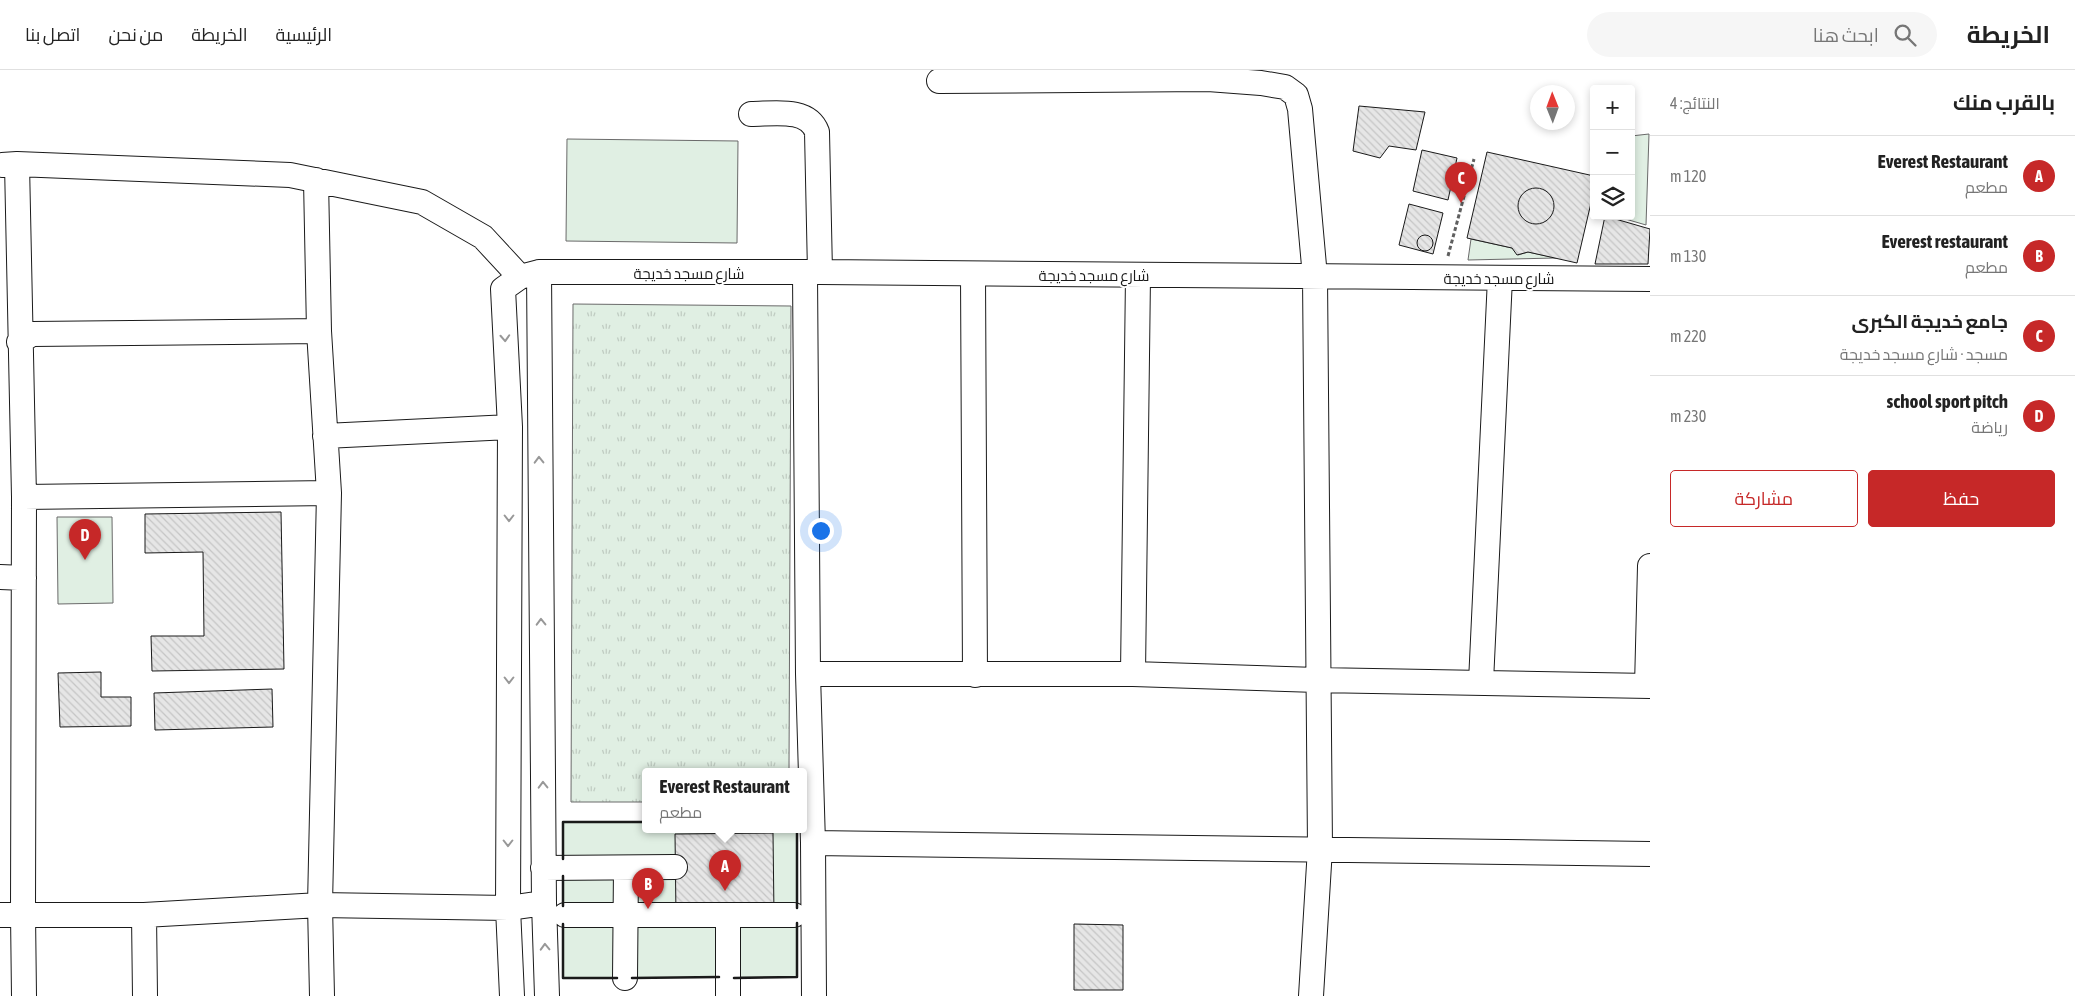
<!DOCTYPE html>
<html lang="ar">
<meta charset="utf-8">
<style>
:root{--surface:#fff;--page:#f6f6f6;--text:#222;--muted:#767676;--line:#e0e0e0;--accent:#c62828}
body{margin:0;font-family:"Asap Condensed",Cairo,sans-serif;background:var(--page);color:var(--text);direction:rtl}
.controls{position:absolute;right:15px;top:15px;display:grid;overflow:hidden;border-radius:5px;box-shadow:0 2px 8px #0003}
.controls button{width:45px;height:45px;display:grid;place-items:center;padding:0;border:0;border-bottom:1px solid var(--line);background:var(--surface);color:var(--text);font:25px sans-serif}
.compass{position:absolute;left:1530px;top:15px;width:45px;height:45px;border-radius:50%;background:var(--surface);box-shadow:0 2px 8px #0003;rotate:359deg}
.you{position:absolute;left:820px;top:460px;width:18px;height:18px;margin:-12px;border:4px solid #fff;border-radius:50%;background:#1a73e8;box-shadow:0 0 0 8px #1a73e833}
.badge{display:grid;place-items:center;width:32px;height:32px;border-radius:50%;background:var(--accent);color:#fff;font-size:16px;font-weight:700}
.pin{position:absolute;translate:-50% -41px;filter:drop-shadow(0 1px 2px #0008)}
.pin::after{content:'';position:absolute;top:26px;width:18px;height:15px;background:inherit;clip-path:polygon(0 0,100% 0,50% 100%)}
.popup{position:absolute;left:642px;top:698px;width:165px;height:65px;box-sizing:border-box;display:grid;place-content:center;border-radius:5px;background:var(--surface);filter:drop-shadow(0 1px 4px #0005);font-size:16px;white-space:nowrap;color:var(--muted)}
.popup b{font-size:19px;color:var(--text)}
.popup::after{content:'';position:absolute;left:50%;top:100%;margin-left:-10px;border:10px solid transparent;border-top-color:var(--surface)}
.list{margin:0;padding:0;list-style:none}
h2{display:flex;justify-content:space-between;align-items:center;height:65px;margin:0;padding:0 20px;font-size:21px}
h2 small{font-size:16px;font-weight:400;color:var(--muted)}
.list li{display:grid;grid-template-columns:32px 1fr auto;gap:15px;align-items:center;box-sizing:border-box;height:80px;padding:0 20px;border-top:1px solid var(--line)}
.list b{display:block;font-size:19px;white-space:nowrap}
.list p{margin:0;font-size:16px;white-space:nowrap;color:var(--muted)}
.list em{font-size:16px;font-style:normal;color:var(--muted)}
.actions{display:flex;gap:10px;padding:15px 20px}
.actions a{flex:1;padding:11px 0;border:1px solid var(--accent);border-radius:5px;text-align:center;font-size:18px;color:var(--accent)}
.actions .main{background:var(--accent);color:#fff}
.icon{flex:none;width:28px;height:28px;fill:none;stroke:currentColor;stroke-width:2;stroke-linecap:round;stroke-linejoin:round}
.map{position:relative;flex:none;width:1650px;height:926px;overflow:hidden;direction:ltr}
header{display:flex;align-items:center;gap:30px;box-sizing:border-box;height:70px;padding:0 25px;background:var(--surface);border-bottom:1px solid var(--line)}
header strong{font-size:24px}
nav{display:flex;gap:28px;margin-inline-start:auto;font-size:18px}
.search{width:350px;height:45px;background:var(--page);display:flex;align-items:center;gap:12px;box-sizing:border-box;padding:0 18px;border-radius:28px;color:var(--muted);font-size:19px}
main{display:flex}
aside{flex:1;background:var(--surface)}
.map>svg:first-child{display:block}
.green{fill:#e0efe3;stroke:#6a6a6a}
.park{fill:url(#park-tufts);stroke:#6a6a6a}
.building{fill:url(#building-back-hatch);stroke:#1a1a1a}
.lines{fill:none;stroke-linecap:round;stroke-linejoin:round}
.minor-casing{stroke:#1a1a1a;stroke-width:26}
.path{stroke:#5f5f5f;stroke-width:3;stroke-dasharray:4 2.5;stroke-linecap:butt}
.minor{stroke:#fff;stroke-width:24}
.wall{stroke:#1a1a1a;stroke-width:2.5}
.oneway{stroke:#989898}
.labels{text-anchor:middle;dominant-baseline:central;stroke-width:4;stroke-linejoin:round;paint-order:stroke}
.street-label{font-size:15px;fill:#1a1a1a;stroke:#fff}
</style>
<header>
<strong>الخريطة</strong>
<div class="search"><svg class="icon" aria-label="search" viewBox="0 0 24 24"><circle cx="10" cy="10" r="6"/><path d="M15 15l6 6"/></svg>ابحث هنا</div>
<nav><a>الرئيسية</a><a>الخريطة</a><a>من نحن</a><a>اتصل بنا</a></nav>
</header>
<main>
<aside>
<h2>بالقرب منك<small>النتائج: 4</small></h2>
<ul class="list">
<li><span class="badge">A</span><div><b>Everest Restaurant</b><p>مطعم</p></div><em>120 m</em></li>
<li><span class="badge">B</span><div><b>Everest restaurant</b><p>مطعم</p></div><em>130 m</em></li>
<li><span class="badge">C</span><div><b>جامع خديجة الكبرى</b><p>مسجد · شارع مسجد خديجة</p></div><em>220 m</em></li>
<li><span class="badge">D</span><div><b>school sport pitch</b><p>رياضة</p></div><em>230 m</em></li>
</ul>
<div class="actions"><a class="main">حفظ</a><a>مشاركة</a></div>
</aside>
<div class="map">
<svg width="1650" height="926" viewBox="0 0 1650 926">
<defs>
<pattern id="park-tufts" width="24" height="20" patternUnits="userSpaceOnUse" patternTransform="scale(1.25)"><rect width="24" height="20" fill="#e0efe3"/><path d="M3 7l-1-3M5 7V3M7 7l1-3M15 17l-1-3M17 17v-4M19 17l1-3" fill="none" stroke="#c0ccc2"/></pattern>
<pattern id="building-back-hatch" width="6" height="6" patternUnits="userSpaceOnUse" patternTransform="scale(1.25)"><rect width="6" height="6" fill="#e6e6e6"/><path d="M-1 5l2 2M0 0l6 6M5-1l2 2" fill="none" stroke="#c5c5c5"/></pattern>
</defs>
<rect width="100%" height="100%" fill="#fff"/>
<path class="green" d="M1649,64L1646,155L1615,146H1631V66Z
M567,69L738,71L737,173L566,171Z
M1471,169L1512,178L1518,185L1528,182L1556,188L1468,190Z
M57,447H112L113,533L58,534Z
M563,752H646V760H797V907L563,908Z"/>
<path class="park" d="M573,234L791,236L789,702H646V732H571Z"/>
<path class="building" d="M1359,36L1425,42L1416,80L1389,76L1380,88L1353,81Z
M1422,80L1457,88L1448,130L1413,121Z
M1487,82L1594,106V120L1577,193L1528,182L1517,185L1512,178L1467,168Z
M1518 136a18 18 0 1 1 36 0a18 18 0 1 1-36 0Z
M1409,134L1443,143L1433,184L1399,175Z
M1605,146L1650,159L1648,194H1595Z
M1417 173a8 8 0 1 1 16 0a8 8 0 1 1-16 0Z
M281,442L284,599L152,601L151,566H204L203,482L145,483V444Z
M101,602V627H131V656L60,657L58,603Z
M272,619L273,657L155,660L154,623Z
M773,763L774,845L676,846L675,764Z
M1074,854L1123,855V920H1074Z"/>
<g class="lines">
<g class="minor-casing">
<path id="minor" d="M939,11L1208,9L1261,13L1285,17L1296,25L1300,39L1315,207L1320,778L1311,926
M751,44C773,44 808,37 817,62L820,202
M17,94L24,427L23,844L24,926
M2,95L17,94L290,105L422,132L483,167L520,207
M316,110L319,261L329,423L320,835L322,926
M539,202L544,833L547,926
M805,204L808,604L813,773L814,926
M973,205L975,605
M19,272L32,264L319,261
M325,366L510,357
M24,427L329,423
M0,507L24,508
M808,604H1133L1317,610L1650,616
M1133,604L1138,206
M1481,612L1500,208
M1647,616L1650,496
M813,773L1650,784
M543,798L675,797
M0,845H144L320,835L508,838L544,833
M144,845L145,926
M565,845H794
M625,908L626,798
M512,926L508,838L510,357L503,219L520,207L539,202H820L1650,209
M728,926V845"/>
</g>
<path class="path" d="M1448,186L1474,89"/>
<use href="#minor" class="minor"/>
<path class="wall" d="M563,789V752H646
M563,836V806
M797,838V760
M563,854V908H617
M632,908L719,907
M734,908L797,907V853"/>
</g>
<defs><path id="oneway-chevron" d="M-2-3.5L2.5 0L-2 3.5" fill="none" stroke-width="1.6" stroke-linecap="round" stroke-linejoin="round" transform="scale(1.25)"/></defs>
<g class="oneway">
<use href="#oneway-chevron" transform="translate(505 268) rotate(87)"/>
<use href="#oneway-chevron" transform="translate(539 390) rotate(-91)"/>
<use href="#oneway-chevron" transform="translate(509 448) rotate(90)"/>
<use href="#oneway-chevron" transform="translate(541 552) rotate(-91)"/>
<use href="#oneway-chevron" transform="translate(509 610) rotate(90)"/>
<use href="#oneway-chevron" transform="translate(543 715) rotate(-91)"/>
<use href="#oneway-chevron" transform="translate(508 773) rotate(90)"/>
<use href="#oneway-chevron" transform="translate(545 877) rotate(-92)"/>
</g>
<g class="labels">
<g class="street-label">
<text x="689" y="203">شارع مسجد خديجة</text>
<text x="1094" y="205">شارع مسجد خديجة</text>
<text x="1499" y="208">شارع مسجد خديجة</text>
</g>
</g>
</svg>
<div class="controls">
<button>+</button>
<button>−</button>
<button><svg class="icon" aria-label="layers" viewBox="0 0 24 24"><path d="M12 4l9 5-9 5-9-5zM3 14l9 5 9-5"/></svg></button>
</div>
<svg class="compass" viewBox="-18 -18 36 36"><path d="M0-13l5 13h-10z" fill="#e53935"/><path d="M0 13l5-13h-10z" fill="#767676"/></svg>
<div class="you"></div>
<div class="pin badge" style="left:725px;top:821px">A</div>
<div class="popup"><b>Everest Restaurant</b>مطعم</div>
<div class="pin badge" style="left:648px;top:839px">B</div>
<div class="pin badge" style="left:1461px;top:133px">C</div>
<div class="pin badge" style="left:85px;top:490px">D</div>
</div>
</main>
